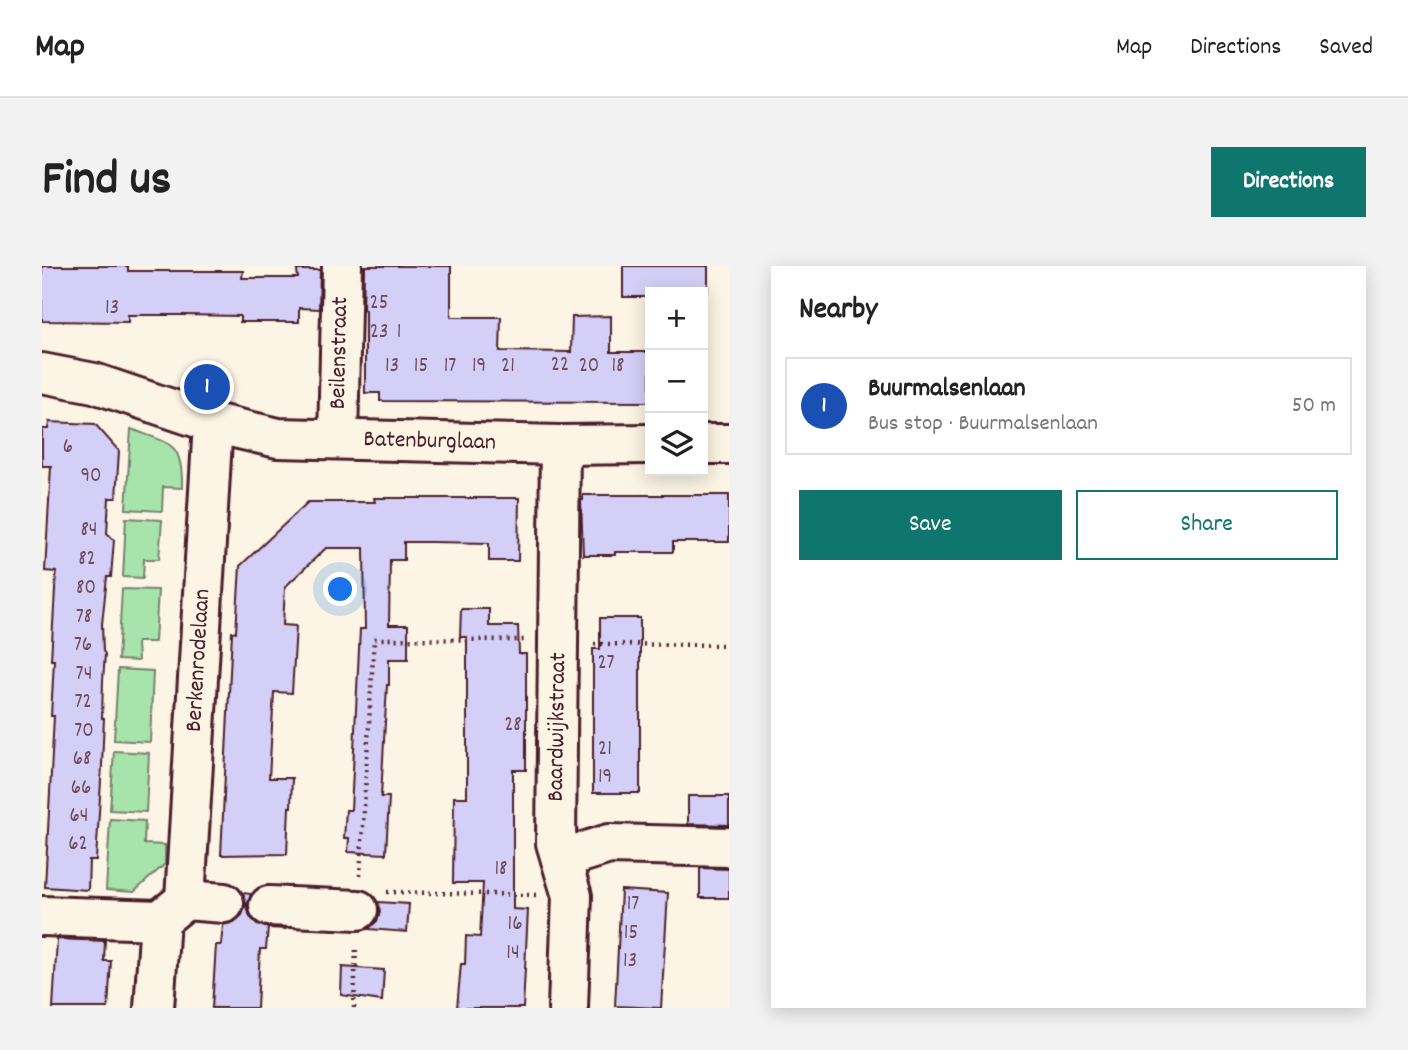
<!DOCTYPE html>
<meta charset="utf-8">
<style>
:root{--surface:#fff;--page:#f2f2f2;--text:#222;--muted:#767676;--line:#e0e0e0;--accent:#0f766e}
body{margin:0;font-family:Dekko,sans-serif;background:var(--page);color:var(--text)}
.controls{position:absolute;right:21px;top:21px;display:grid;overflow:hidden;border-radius:0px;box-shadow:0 4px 18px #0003}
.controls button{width:63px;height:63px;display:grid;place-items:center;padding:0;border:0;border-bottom:2px solid var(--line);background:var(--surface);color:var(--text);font:35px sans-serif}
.you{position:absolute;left:299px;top:324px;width:24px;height:24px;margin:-18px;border:5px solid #fff;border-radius:50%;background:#1a73e8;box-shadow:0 0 0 10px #1a73e833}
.badge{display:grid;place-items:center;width:46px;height:46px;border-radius:50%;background:var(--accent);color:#fff;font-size:23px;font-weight:700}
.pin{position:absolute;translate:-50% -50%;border:4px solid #fff;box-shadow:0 2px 7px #0006}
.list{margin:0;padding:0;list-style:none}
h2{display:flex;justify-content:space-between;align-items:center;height:91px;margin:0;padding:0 28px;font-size:30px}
h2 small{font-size:23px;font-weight:400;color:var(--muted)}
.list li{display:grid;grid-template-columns:46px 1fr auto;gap:21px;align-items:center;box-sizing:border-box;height:98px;margin:0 14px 14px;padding:0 14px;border:2px solid var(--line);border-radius:0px}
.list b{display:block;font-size:26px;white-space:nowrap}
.list p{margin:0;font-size:23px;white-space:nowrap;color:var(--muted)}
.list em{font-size:23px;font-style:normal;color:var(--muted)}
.actions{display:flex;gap:14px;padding:21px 28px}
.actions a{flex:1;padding:16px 0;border:2px solid var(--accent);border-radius:0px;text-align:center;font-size:24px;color:var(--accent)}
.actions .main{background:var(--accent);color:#fff}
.icon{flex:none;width:38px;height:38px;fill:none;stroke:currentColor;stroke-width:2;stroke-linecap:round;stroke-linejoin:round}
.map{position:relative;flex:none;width:687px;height:742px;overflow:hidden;border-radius:0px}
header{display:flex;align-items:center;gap:42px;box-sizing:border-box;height:98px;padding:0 35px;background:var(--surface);border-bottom:2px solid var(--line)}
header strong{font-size:33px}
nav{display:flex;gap:38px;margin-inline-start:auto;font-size:24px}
.intro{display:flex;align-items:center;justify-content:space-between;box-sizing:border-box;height:168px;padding:0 42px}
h1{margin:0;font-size:49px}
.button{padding:18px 32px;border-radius:0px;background:var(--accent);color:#fff;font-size:24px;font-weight:700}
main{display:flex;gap:42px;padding:0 42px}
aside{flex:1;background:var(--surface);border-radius:0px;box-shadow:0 4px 18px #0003}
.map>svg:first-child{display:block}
.green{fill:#a6e4ac;stroke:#78826c;stroke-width:2}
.building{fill:#d4cff7;stroke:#4a1f2b;stroke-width:2}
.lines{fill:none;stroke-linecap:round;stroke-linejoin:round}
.minor-casing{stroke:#4a1f2b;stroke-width:44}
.path{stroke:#4a1f2b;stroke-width:4.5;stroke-dasharray:2 5;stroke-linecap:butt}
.minor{stroke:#fcf5e5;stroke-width:38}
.labels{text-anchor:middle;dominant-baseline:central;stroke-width:5;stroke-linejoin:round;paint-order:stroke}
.number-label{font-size:21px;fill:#6c4b5e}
.street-label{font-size:24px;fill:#4a1f2b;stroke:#fcf5e5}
</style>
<header>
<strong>Map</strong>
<nav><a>Map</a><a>Directions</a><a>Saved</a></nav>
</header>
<div class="intro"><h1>Find us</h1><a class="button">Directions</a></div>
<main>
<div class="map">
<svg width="687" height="742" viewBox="0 0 687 742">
<rect width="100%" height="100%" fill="#fcf5e5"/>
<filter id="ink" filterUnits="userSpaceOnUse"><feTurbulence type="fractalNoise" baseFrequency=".0143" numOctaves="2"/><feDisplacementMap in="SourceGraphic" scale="14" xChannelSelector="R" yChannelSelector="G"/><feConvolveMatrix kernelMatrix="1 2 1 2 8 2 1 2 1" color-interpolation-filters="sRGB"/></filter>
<g filter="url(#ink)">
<path class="green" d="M89,163C128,178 141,175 140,222L121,221L120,245L84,243Z
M84,252L120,254L117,293H102L101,312L81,311Z
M80,323L116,324L113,376H95L96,395L76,394Z
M76,403L111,405L108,476L72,474Z
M72,485L107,487L104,546L68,544Z
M68,553L103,555L102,578L123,579V598L92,626L64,624Z"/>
<path class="building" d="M0,0H86V5H201L200,12H256L255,4H278L277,43L257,42V56H198V50L142,49H86V56L0,55Z
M323,0H409V51H459L458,85L529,86L530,51L569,50V86H608V136L338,135V127H323V44L321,43L322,6H323Z
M581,0H666V26H608V31H581Z
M7,156L53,158L77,185L74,232H67L65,267L72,274L69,311H65L60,358L61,385L63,388L61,415L60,452H62L60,499L54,594H47L46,624L3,621L12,450H9L12,394H9L14,306L3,305L9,200H0V163H6Z
M541,229H687V276H631V286H573V289H541L539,234H541Z
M332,232H477L476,295H447V277L390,276H362V294H348L347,359H366V393H347V419H345L339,531H347L344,588L306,586L307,572H302L304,544H309L318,363H323L322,282H284L243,321L241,359L254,360L250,427L232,426L227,512H250L249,541H247L245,588L179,589L190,366H194L198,300L266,236H333Z
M419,343H447V360H476L477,388H484V504H471V643L486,644L481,742H415L419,698H423L424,670L438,671L441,617H411L412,531H425V371H418Z
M558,352H598V527H551V383H558Z
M646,530H687V559L646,558Z
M658,602L687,603V632H658Z
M579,624L626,627L619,742L573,740Z
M201,627L209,628L205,640L208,651L215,658L226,662L245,663L226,662L224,683H218L215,742H170L174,679H179L181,659L192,656L200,649L204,638Z
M336,636L367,638L365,666L326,663L335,655L338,646Z
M15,673L63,675L62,695H69L66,742H11Z
M300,701L342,704L340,735L299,729Z"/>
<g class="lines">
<g class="minor-casing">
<g id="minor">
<path id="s1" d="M0,107L52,117L171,157L236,172L518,179L608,178"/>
<path id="s2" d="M296,173L300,0"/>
<path d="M661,178H687"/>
<path d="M518,179L514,577L530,630L526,742"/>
<path d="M519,593L567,578L687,581"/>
<path id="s3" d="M143,634L171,157"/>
<path d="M227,640L316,644"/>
<path d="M0,650L118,654"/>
<path d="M112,742L118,654L143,634L182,637"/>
</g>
</g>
<path class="path" d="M552,378L687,379
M318,610L332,373L482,374
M345,626L494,629
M312,742L314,679"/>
<use href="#minor" class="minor"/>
</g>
</g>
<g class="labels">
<g class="number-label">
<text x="337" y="38">25</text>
<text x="70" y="43">13</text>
<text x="337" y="67">23</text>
<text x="357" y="67">1</text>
<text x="518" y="100">22</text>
<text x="350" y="101">13</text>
<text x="379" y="101">15</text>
<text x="408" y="101">17</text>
<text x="437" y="101">19</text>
<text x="466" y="101">21</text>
<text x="547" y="101">20</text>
<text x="576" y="101">18</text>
<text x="26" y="182">6</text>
<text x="49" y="211">90</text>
<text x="47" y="265">84</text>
<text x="45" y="294">82</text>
<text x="44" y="323">80</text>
<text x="42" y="352">78</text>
<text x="41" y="380">76</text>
<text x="564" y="398">27</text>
<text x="42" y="409">74</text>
<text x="41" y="437">72</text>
<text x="471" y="460">28</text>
<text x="42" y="466">70</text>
<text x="563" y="484">21</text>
<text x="40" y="494">68</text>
<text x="563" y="512">19</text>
<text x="39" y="523">66</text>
<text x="37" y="551">64</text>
<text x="36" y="579">62</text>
<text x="459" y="604">18</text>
<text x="591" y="639">17</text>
<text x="473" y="659">16</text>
<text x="589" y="668">15</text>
<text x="471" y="688">14</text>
<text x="588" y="696">13</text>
</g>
<g class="street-label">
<text stroke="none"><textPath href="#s2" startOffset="86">Beilenstraat</textPath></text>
<text stroke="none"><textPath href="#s1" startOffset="397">Batenburglaan</textPath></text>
<text stroke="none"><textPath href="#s3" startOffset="240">Berkenrodelaan</textPath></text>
<text transform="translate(516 461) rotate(-89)">Baardwijkstraat</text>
</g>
</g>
</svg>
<div class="controls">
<button>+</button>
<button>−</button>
<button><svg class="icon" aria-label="layers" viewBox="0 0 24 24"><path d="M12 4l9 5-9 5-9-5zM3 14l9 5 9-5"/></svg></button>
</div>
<div class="you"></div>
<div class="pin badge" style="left:165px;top:121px;background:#1a4fb4">1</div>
</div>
<aside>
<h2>Nearby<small></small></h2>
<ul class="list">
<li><span class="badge" style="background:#1a4fb4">1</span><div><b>Buurmalsenlaan</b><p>Bus stop · Buurmalsenlaan</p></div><em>50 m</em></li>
</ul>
<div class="actions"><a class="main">Save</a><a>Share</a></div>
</aside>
</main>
